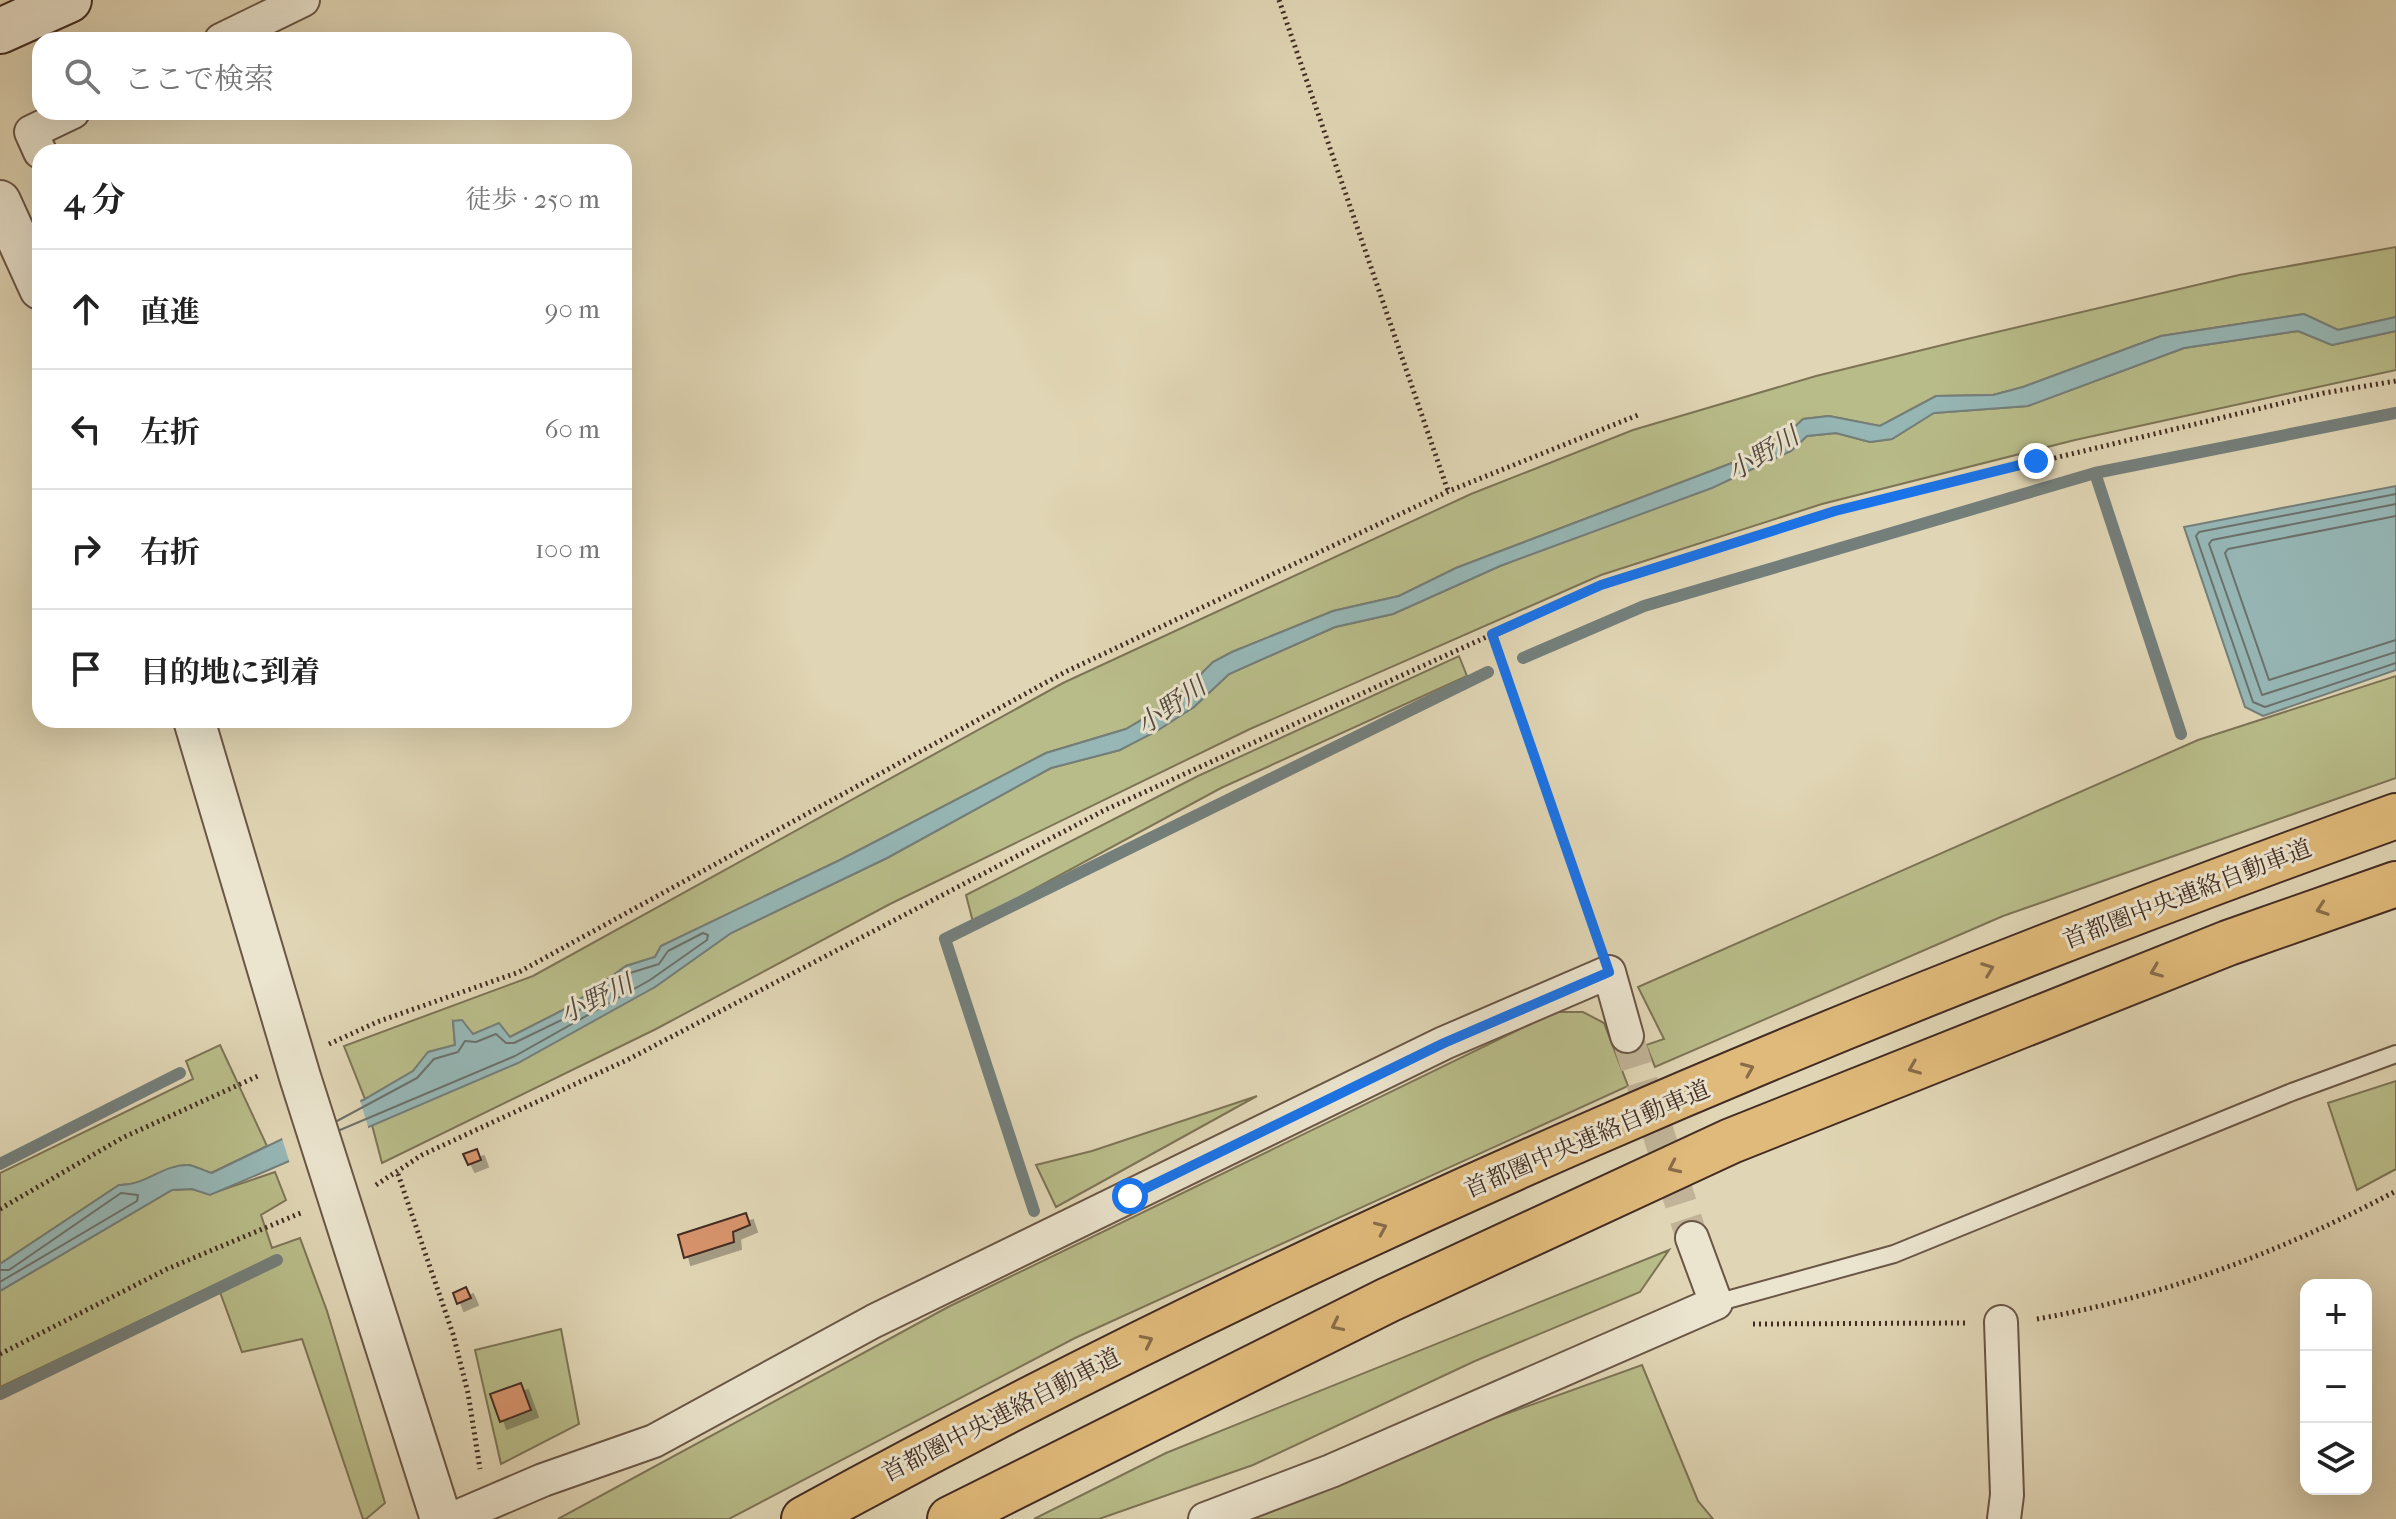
<!DOCTYPE html>
<html lang="ja">
<meta charset="utf-8">
<style>
:root{--surface:#fff;--page:#f2f2f2;--text:#222;--muted:#767676;--line:#e0e0e0}
body{margin:0;font-family:"IM FELL French Canon","Noto Serif JP",serif;background:var(--page);color:var(--text)}
.controls{position:absolute;right:24px;bottom:24px;display:grid;overflow:hidden;border-radius:16px;box-shadow:0 8px 32px #0002}
.controls button{width:72px;height:72px;display:grid;place-items:center;padding:0;border:0;border-bottom:2px solid var(--line);background:var(--surface);color:var(--text);font:40px sans-serif}
.stop{position:absolute;width:24px;height:24px;margin:-18px;border:6px solid #1a73e8;border-radius:50%;background:#fff}
.stop.end{background:#1a73e8;border-color:#fff;box-shadow:0 2px 8px #0008}
.list{margin:0;padding:0;list-style:none}
h2{display:flex;justify-content:space-between;align-items:center;height:104px;margin:0;padding:0 32px;font-size:34px}
h2 small{font-size:26px;font-weight:400;color:var(--muted)}
.list li{display:grid;grid-template-columns:52px 1fr auto;gap:24px;align-items:center;box-sizing:border-box;height:120px;padding:0 32px;border-top:2px solid var(--line)}
.list b{display:block;font-size:30px;white-space:nowrap}
.list em{font-size:26px;font-style:normal;color:var(--muted)}
.icon{flex:none;width:44px;height:44px;fill:none;stroke:currentColor;stroke-width:2;stroke-linecap:round;stroke-linejoin:round}
.map{position:relative;flex:none;width:2396px;height:1519px;overflow:hidden}
.search{position:absolute;background:var(--surface);box-shadow:0 8px 32px #0002;left:32px;top:32px;width:600px;height:88px;display:flex;align-items:center;gap:20px;box-sizing:border-box;padding:0 28px;border-radius:24px;color:var(--muted);font-size:30px}
.panel{position:absolute;background:var(--surface);box-shadow:0 8px 32px #0002;left:32px;top:144px;width:600px;height:584px;border-radius:24px}
.map>svg:first-child{display:block}
.green{fill:#b8bc89;stroke:#7d7456;stroke-width:2}
.water{fill:#96b7b6;stroke:#747f7b;stroke-width:2}
.pier{fill:#e0d5b4}
.lines{fill:none;stroke-linecap:round;stroke-linejoin:round}
.shore{stroke:#6c716c;stroke-width:2}
.stream{stroke:#747f7b;stroke-width:12}
.building{fill:#d8946d;stroke:#422b22;stroke-width:2;filter:url(#shadow)}
.minor-tunnel{stroke:#c0b397;stroke-width:32;stroke-dasharray:32 16;stroke-linecap:butt}
.service-casing{stroke:#6a5646;stroke-width:20}
.minor-casing{stroke:#6a5646;stroke-width:36}
.tertiary-casing{stroke:#6a5646;stroke-width:44}
.secondary-casing{stroke:#422b22;stroke-width:48}
.motorway-casing{stroke:#422b22;stroke-width:48}
.path{stroke:#422b22;stroke-width:5;stroke-dasharray:2 4;stroke-linecap:butt}
.service{stroke:#ebe4ce;stroke-width:16}
.minor{stroke:#ebe4ce;stroke-width:32}
.tertiary{stroke:#ebe4ce;stroke-width:40}
.secondary{stroke:#ebe4ce;stroke-width:44}
.motorway{stroke:#e0ba7a;stroke-width:44}
.oneway{stroke:#896b4a}
.route{stroke:#1a73e8;stroke-width:10}
.labels{text-anchor:middle;dominant-baseline:central;stroke-width:6;stroke-linejoin:round;paint-order:stroke}
.street-label{font-size:24px;fill:#422b22;stroke:#ebe4ce}
.water-label{font-size:26px;font-style:italic;fill:#534740;stroke:#ebe4ce}
</style>
<div class="map">
<svg width="2396" height="1519" viewBox="0 0 2396 1519">
<defs>
<filter id="shadow"><feDropShadow dx="7" dy="7" stdDeviation="0" flood-color="#0004"/></filter>
</defs>
<rect width="100%" height="100%" fill="#e0d5b4"/>
<filter id="stains"><feTurbulence type="fractalNoise" baseFrequency=".0025" numOctaves="4"/><feColorMatrix values="0 0 0 0 .2 0 0 0 0 .09 0 0 0 0 .02 0 0 0 .5 -.17"/></filter>
<radialGradient id="worn" r=".72"><stop offset=".6" stop-color="#630" stop-opacity="0"/><stop offset="1" stop-color="#630" stop-opacity=".3"/></radialGradient>
<path class="green" d="M2396,247V317L2338,330L2304,314L2161,336L2023,387L1993,395L1936,396L1880,426L1829,416L1803,419L1784,438L1753,455L1456,568L1399,596L1333,611L1232,652L1213,662L1175,700L1126,729L1046,753L840,860L661,946L655,957L626,966L569,1007L510,1037L473,1034L453,1021L455,1045L429,1052L413,1071L365,1099L344,1046L533,976L1063,683L1471,494L1633,430L1816,376L1963,340L2239,275Z
M2298,331L2332,345L2396,331V370L2075,440L1822,504L1601,575L1250,729L890,904L656,1029L382,1163L372,1125L434,1098L655,987L731,933L887,858L1051,768L1120,750L1194,707L1229,674L1335,627L1393,614L1500,566L1791,451L1807,436L1836,433L1870,442L1892,439L1933,413L2028,406L2184,348Z
M1459,656L1467,676L1221,788L973,922L966,895L1198,776Z
M2396,676V778L2003,916L1655,1067L1646,1045L1664,1039L1638,987L2198,740Z
M1555,1012H1583L1604,1023L1628,1086L1075,1338L729,1519H558L948,1307Z
M220,1045L267,1146L211,1173C204,1171 194,1165 187,1165C162,1166 145,1186 119,1185L0,1264V1173L193,1079L186,1061Z
M2396,1081V1169L2357,1190L2328,1103Z
M1257,1096L1056,1207L1036,1165L1092,1151Z
M275,1172L286,1200L261,1215L272,1248L300,1238L327,1311L385,1503L366,1519H363L302,1339L242,1352L217,1284L0,1387V1291L172,1190L192,1189L210,1194Z
M1669,1250L1640,1292L1475,1361L1253,1465L1099,1519H1034L1166,1453Z
M561,1329L579,1424L501,1464L475,1350Z
M1642,1365L1698,1501L1713,1519H1242L1406,1450Z"/>
<path class="water" d="M2304,314L2338,330L2396,317V331L2332,345L2298,331L2184,348L2028,406L1934,413L1892,439L1870,442L1836,433L1807,436L1791,451L1712,488L1500,566L1393,614L1335,627L1229,674L1194,707L1157,731L1120,750L1051,768L887,858L731,933L655,987L518,1063L210,1195L192,1189L172,1190L0,1291V1264L119,1185C145,1186 162,1165 187,1165C194,1165 204,1171 212,1173L365,1099L413,1071L428,1052L455,1045L453,1021L462,1020L473,1034L499,1023L510,1037L569,1007L626,966L655,957L661,946L840,860L1046,753L1126,729L1175,700L1213,662L1232,652L1333,611L1399,596L1456,568L1753,455L1783,438L1803,419L1829,416L1880,426L1936,396L1993,395L2023,387L2161,336Z
M2396,486V670L2263,716L2245,707L2184,527Z"/>
<path class="pier" d="M359,1097L369,1130L290,1164L281,1135Z"/>
<g class="lines">
<path class="shore" d="M2396,494L2199,532L2196,536L2253,702L2265,707L2396,663
M2396,504L2212,540L2209,544L2262,695L2396,652
M2396,516L2228,549L2225,553L2269,680L2396,640
M337,1121L417,1078L434,1059L458,1052L465,1041L476,1042L496,1034L506,1043H514L574,1014L630,973L659,964L668,951L703,933L708,935L707,940L650,980L515,1056L340,1130
M0,1270H9L121,1193L138,1195L137,1201L0,1282"/>
<path class="stream" d="M2095,473L2181,734
M1523,658L1644,606L2095,473L2396,413
M0,1164L180,1073
M1034,1211L945,939L1488,672
M0,1394L277,1260"/>
</g>
<path class="building" d="M477,1149L481,1160L468,1165L463,1154Z
M746,1213L750,1225L733,1232L734,1242L684,1258L678,1235Z
M466,1287L471,1298L457,1304L453,1293Z
M521,1383L531,1410L500,1422L490,1394Z"/>
<g class="lines">
<path class="minor-tunnel" d="M1627,1036L1692,1238"/>
<g class="service-casing">
<path id="service" d="M1716,1303L1894,1254L2292,1092L2396,1054"/>
</g>
<g class="minor-casing">
<path id="minor" d="M221,40L303,0
M40,152L31,132L73,112
M2001,1322L2007,1495L2004,1519
M452,1519L543,1480L654,1441L874,1321L1444,1043L1609,972L1627,1036
M1205,1519L1331,1471L1716,1303L1692,1238"/>
</g>
<g class="tertiary-casing">
<path id="tertiary" d="M0,201L40,289
M194,720L300,1077L441,1519"/>
</g>
<g class="secondary-casing">
<path id="secondary" d="M0,31L69,0"/>
</g>
<g class="motorway-casing">
<path id="motorway" d="M804,1519C1313,1240 1850,1012 2396,816
M950,1519L1388,1300L1731,1141L2228,943L2396,884"/>
</g>
<path class="path" d="M1279,0L1448,491
M1492,634L1598,939
M329,1044L377,1022L519,972L1065,672L1449,491L1638,415
M398,1174L453,1334L468,1393L480,1469
M376,1185L422,1155L627,1060L1105,810L1601,585L1835,511L2324,393L2396,381
M0,1209L122,1138L258,1076
M2037,1319C2163,1297 2283,1251 2396,1191
M1753,1324L1967,1323
M0,1354L167,1269L303,1212"/>
<use href="#service" class="service"/>
<use href="#minor" class="minor"/>
<use href="#tertiary" class="tertiary"/>
<use href="#secondary" class="secondary"/>
<use href="#motorway" class="motorway"/>
</g>
<defs><path id="oneway-chevron" d="M-2-3.5L2.5 0L-2 3.5" fill="none" stroke-width="1.6" stroke-linecap="round" stroke-linejoin="round" transform="scale(2)"/></defs>
<g class="oneway">
<use href="#oneway-chevron" transform="translate(2322 909) rotate(161)"/>
<use href="#oneway-chevron" transform="translate(1988 969) rotate(-21)"/>
<use href="#oneway-chevron" transform="translate(2156 971) rotate(158)"/>
<use href="#oneway-chevron" transform="translate(1914 1068) rotate(158)"/>
<use href="#oneway-chevron" transform="translate(1748 1069) rotate(-23)"/>
<use href="#oneway-chevron" transform="translate(1674 1167) rotate(155)"/>
<use href="#oneway-chevron" transform="translate(1381 1228) rotate(-24)"/>
<use href="#oneway-chevron" transform="translate(1337 1325) rotate(154)"/>
<use href="#oneway-chevron" transform="translate(1147 1341) rotate(-26)"/>
</g>
<g class="lines">
<path class="route" d="M1130,1196L1444,1043L1609,972L1492,634L1601,585L1835,511L2036,461"/>
</g>
<g class="labels">
<g class="street-label">
<text transform="translate(2187 894) rotate(-21)">首都圏中央連絡自動車道</text>
<text transform="translate(1587 1139) rotate(-23)">首都圏中央連絡自動車道</text>
<text transform="translate(1001 1415) rotate(-27)">首都圏中央連絡自動車道</text>
</g>
<g class="water-label">
<text transform="translate(1763 454) rotate(-31)">小野川</text>
<text transform="translate(1171 706) rotate(-35)">小野川</text>
<text transform="translate(596 999) rotate(-26)">小野川</text>
</g>
</g>
<rect width="100%" height="100%" filter="url(#stains)"/>
<rect width="100%" height="100%" fill="url(#worn)"/>
</svg>
<div class="controls">
<button>+</button>
<button>−</button>
<button><svg class="icon" aria-label="layers" viewBox="0 0 24 24"><path d="M12 4l9 5-9 5-9-5zM3 14l9 5 9-5"/></svg></button>
</div>
<div class="stop" style="left:1130px;top:1196px"></div>
<div class="stop end" style="left:2036px;top:461px"></div>
<div class="search"><svg class="icon" aria-label="search" viewBox="0 0 24 24"><circle cx="10" cy="10" r="6"/><path d="M15 15l6 6"/></svg>ここで検索</div>
<section class="panel">
<h2>4 分<small>徒歩 · 250 m</small></h2>
<ul class="list">
<li><svg class="icon" aria-label="ahead" viewBox="0 0 24 24"><path d="M12 20V5M6 11l6-6 6 6"/></svg><div><b>直進</b></div><em>90 m</em></li>
<li><svg class="icon" aria-label="left" viewBox="0 0 24 24"><path d="M17 20v-9H6M10 6l-5 5 5 5"/></svg><div><b>左折</b></div><em>60 m</em></li>
<li><svg class="icon" aria-label="right" viewBox="0 0 24 24"><path d="M7 20v-9h11M14 6l5 5-5 5"/></svg><div><b>右折</b></div><em>100 m</em></li>
<li><svg class="icon" aria-label="arrive" viewBox="0 0 24 24"><path d="M6 21V4h12l-3 4 3 4H6"/></svg><div><b>目的地に到着</b></div></li>
</ul>
</section>
</div>
